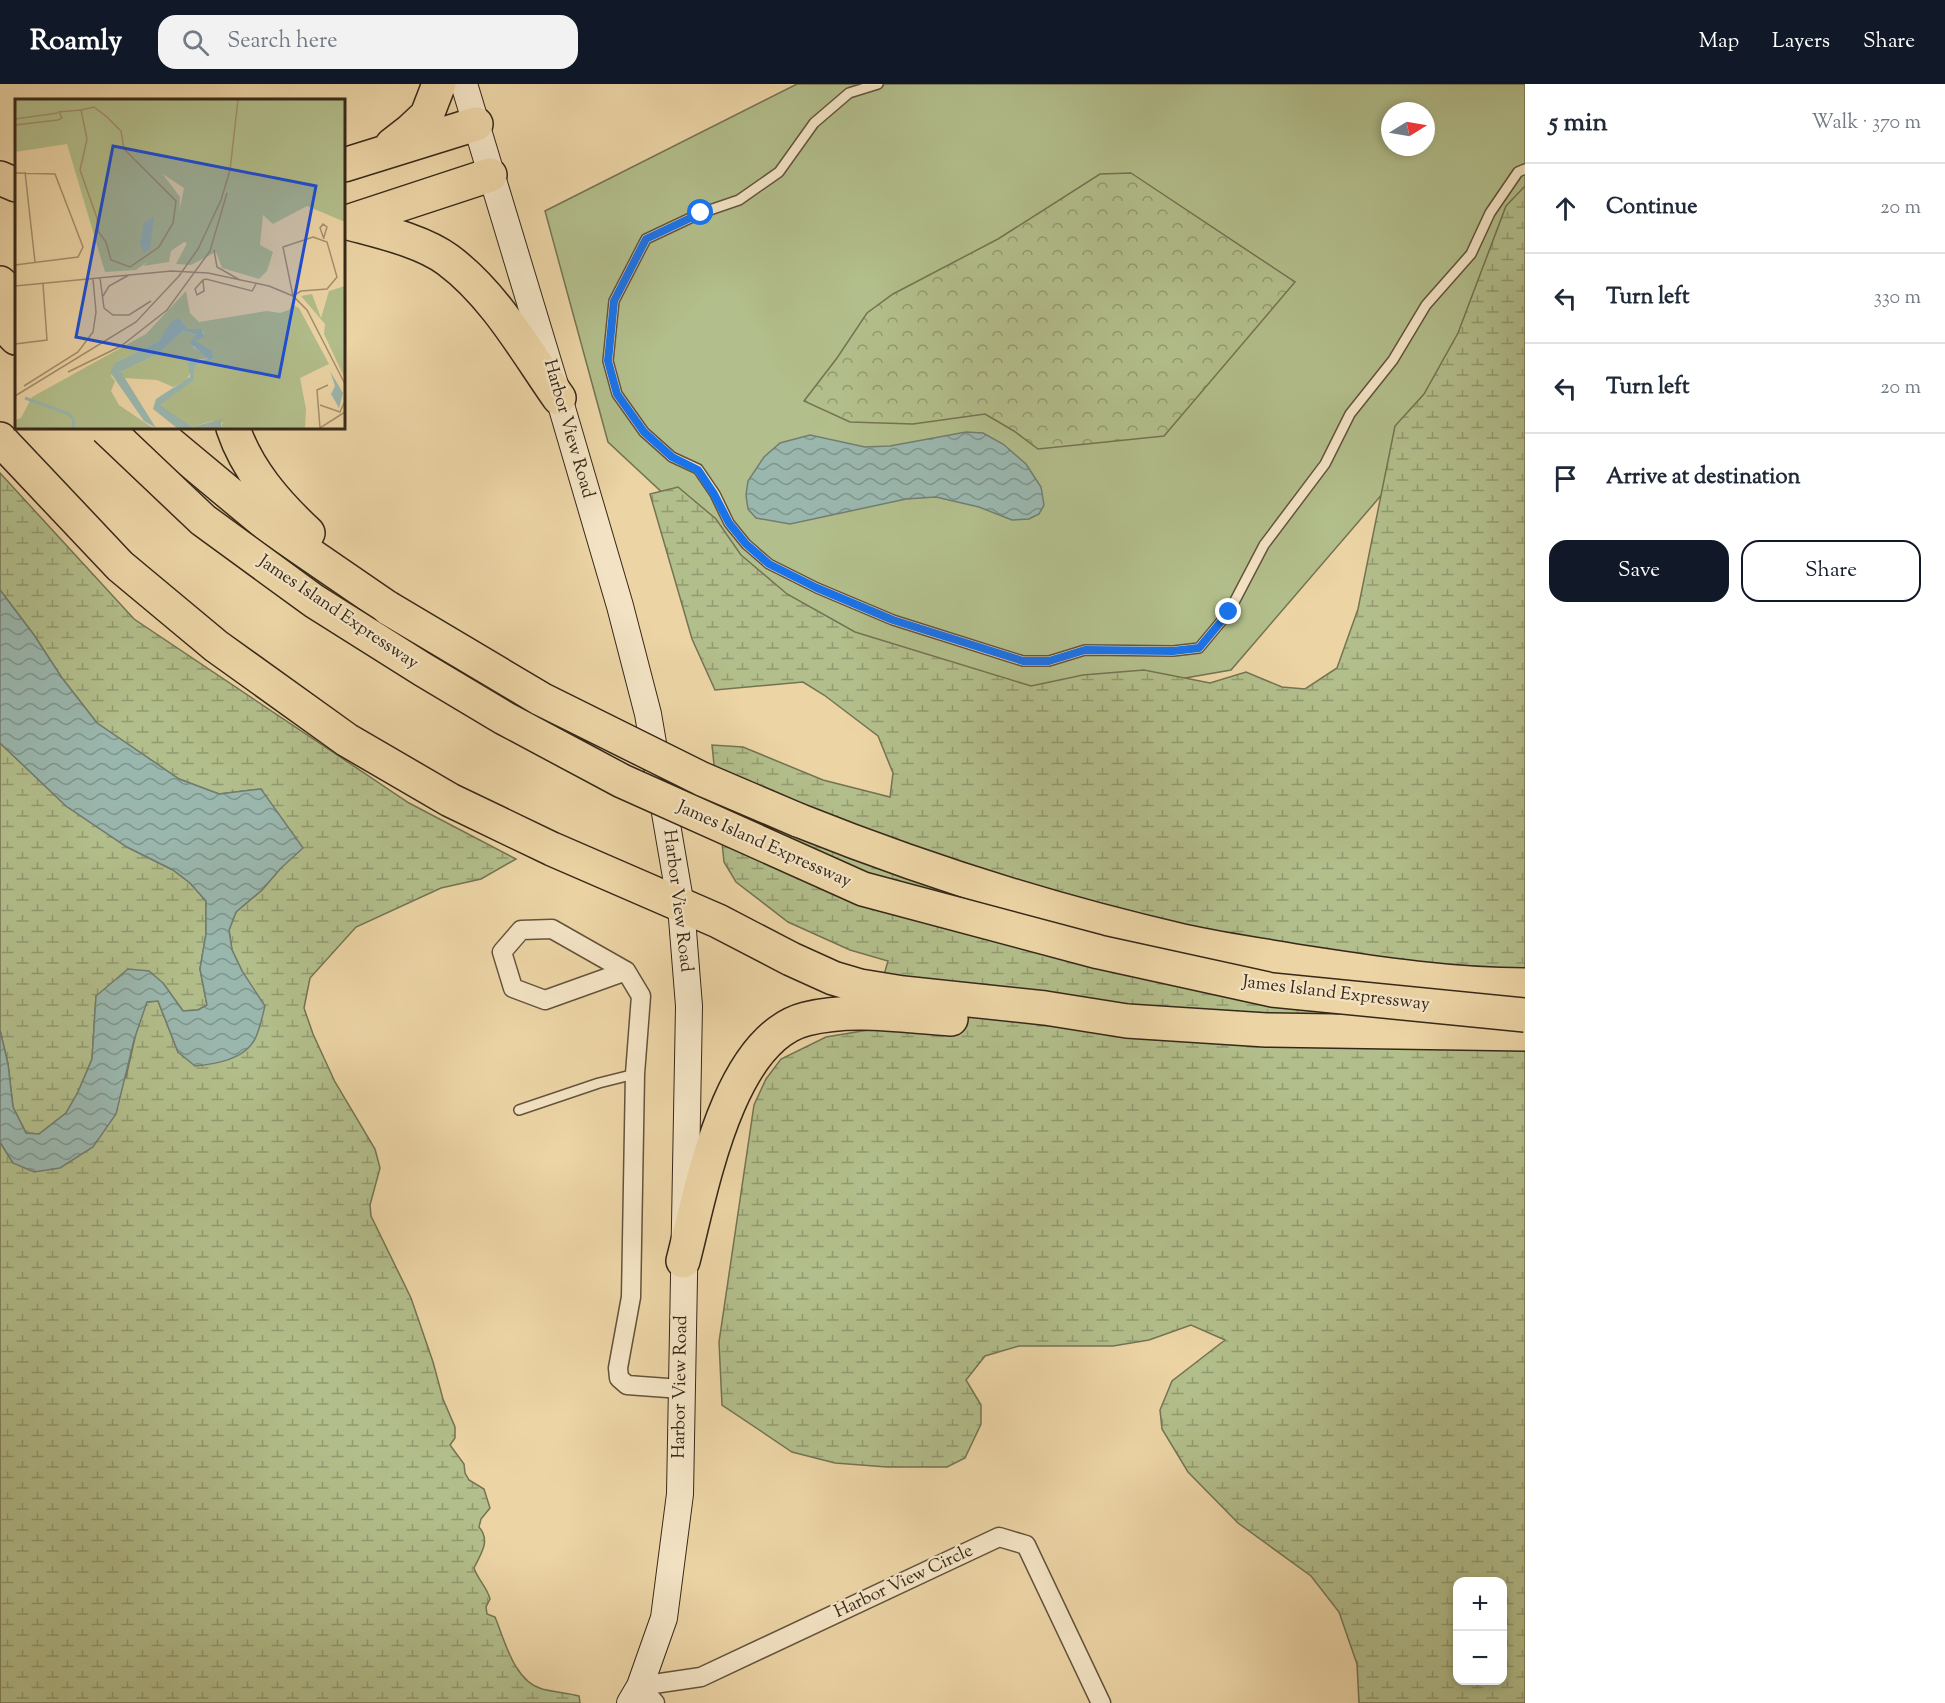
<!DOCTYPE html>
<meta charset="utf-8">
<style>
:root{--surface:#fff;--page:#f2f2f3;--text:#1f2937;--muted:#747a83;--line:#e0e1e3;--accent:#111827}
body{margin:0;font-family:"Sorts Mill Goudy",serif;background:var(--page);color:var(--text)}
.controls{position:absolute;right:18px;bottom:18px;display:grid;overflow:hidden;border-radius:12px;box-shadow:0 3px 9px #0003}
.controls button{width:54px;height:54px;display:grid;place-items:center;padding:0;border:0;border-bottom:2px solid var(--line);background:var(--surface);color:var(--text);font:30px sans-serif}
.compass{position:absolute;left:1381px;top:18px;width:54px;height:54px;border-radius:50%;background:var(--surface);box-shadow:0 3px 9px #0003;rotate:79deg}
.stop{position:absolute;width:18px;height:18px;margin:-14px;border:4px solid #1a73e8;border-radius:50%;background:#fff}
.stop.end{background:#1a73e8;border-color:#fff;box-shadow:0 2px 6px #0008}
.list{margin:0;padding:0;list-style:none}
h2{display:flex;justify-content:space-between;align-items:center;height:78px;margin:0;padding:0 24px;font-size:26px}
h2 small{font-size:20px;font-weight:400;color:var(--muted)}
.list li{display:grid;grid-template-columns:39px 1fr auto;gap:18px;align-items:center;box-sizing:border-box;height:90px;padding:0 24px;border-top:2px solid var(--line)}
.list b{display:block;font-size:22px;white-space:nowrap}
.list em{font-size:20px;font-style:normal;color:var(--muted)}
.actions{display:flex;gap:12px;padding:18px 24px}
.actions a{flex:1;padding:14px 0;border:2px solid var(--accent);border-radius:18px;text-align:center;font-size:21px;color:var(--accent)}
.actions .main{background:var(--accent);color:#fff}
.icon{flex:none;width:33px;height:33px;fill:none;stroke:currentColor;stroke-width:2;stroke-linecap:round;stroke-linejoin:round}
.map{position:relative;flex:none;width:1525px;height:1619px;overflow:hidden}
header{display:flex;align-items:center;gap:36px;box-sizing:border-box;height:84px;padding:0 30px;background:var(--accent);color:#fff}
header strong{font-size:28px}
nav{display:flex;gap:33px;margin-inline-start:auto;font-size:21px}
.search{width:420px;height:54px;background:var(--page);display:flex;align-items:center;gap:15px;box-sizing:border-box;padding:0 21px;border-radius:18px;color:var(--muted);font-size:22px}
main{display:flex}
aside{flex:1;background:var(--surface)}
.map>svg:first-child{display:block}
.green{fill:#b2be8b;stroke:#747352;stroke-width:1.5;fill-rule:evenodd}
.forest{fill:url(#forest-crowns);stroke:#747352;stroke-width:1.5}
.wetland{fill:url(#wetland-marsh);stroke:#747352;stroke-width:1.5;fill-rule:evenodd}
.water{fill:url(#water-waves);stroke:#727e72;stroke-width:1.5}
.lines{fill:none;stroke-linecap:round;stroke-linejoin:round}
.service-casing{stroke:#64533c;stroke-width:12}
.minor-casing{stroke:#64533c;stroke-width:21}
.secondary-casing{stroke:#372819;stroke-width:28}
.motorway-casing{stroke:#372819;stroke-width:36}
.service{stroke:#f3e3c4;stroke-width:9}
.minor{stroke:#f3e3c4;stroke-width:18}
.secondary{stroke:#f3e3c4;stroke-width:26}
.motorway{stroke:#ecd4a5;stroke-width:33}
.motorway-bridge-casing{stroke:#372819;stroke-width:36;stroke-linecap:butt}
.motorway-bridge{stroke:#ecd4a5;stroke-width:33}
.route{stroke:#1a73e8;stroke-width:8}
.labels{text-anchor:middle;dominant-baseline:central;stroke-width:4.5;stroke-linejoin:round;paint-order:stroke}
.street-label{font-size:18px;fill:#372819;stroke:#f3e3c4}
.inset-river{fill:none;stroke:#9ab7ae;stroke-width:3}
.inset-road{fill:none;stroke:#a48f6d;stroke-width:1.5}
.view{fill:#1d4ed8;fill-opacity:0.15;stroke:#1d4ed8;stroke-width:3}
.inset-edge{fill:none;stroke:#372819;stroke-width:3}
</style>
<header>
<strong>Roamly</strong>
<div class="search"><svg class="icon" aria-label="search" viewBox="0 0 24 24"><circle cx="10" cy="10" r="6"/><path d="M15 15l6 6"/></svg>Search here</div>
<nav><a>Map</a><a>Layers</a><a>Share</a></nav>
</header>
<main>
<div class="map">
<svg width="1525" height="1619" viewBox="0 0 1525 1619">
<defs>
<pattern id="forest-crowns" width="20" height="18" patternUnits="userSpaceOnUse" patternTransform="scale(1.5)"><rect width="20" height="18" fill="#b2be8b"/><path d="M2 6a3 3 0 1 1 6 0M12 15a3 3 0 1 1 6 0" fill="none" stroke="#929a71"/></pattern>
<pattern id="wetland-marsh" width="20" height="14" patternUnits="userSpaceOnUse" patternTransform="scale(1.5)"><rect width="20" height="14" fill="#b2be8b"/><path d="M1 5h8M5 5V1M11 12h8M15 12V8" fill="none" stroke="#929a71"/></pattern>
<pattern id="water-waves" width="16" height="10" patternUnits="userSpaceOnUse" patternTransform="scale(1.5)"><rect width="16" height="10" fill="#9ab7ae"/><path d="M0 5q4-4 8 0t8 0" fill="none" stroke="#7e958d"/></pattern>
</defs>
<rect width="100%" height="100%" fill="#ecd4a5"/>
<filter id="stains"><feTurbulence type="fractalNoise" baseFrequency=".00333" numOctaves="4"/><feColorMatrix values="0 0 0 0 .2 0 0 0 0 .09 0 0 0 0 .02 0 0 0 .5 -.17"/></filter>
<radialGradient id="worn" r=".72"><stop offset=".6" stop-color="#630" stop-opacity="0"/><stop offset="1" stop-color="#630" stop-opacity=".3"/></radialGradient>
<path class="green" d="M797,0H1525V244L1231,586L996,627L801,538L608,358L545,127ZM1390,27H1426V63H1390Z"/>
<path class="forest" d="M1131,89L1295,198L1164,352L1038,365L1014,347L985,330L913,340L850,338L804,317L837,274L867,229L893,210L998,155L1100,90Z"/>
<path class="wetland" d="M1525,102V1619H1359L1357,1580L1339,1528L1311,1492L1238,1439L1188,1388L1162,1345L1160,1326L1172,1297L1225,1256L1191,1241L1149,1256L1113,1262H1019L985,1272L966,1296L981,1321V1340L965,1374L947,1383H887L835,1379L792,1368L722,1321L719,1258L754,1021L766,995L781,975L826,953L868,946L888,877L850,866L788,838L736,798L724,778L712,661L743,663L823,696L890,713L893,689L878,652L824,611L803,598L715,606L692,555L650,410L678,403L716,435L741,471L787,510L855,548L1031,602L1083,591L1144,586L1210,599L1246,588L1282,603L1305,605L1337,584L1358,525L1395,342L1424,310L1458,249L1506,122ZM1458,1498H1502V1596H1458Z
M0,389L134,535L409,719L516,775L481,795L441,804L356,843L310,894L304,924L313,950L335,998L375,1065L380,1084L370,1121L371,1132L411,1214L433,1278L443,1315L455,1343V1354L450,1361L464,1380L465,1389L469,1396L484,1405L490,1424L481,1435L479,1443C491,1457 481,1469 474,1484C478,1496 487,1503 490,1515L486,1523L487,1530L495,1533C505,1557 514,1597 542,1605C554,1608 567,1609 579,1612L580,1619H0V1058L13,1079L126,993L139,936L147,918L158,917L178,968L242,887L232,866L229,846L236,828L262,806L280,785L261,705L219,710L179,695L97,639L62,594L34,551L0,506Z
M0,659L66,722L127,763L173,786L190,799L206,817V850L200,885L207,921L198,926L183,927L163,899L96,912L92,975L78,1008L66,1029L39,1050L26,1049L13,1023L8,980L0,946Z"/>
<path class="water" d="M966,348L983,349L1003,360L1026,380L1041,403L1044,421L1039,430L1029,435L1012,436L979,423L936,413L906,415L790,440L756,434L748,425L746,411L748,397L764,373L780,359L810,351L865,363L890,362Z
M0,506L34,551L62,594L97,639L179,695L219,710L261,705L303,764L280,785L262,806L236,828L229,846L232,866L242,887L265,922C262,933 260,945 255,955C244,976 215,980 195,982L178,968L158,917L147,918L134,956L116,1030L93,1063L60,1084L34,1088L13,1079L0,1058V946L8,980L13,1023L26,1049L39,1050L66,1029L78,1008L92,975L96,912L128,885L149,887L163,899L183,927L198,926L207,921L200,885L206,850V817L190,799L173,786L127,763L66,722L0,659Z"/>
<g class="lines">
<g class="service-casing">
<path id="service" d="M878,0L849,9L814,39L779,88L739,116L701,129L646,155L614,217L608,277L617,310L644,348L672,373L698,385L715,410L729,439L746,460L769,480L817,504L893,536L1023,577H1049L1085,566L1173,567L1199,564L1229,528L1264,461L1325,380L1350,330L1393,276L1426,221L1471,170L1490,129L1518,88L1525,85
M519,1026L599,999L635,990"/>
</g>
<g class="minor-casing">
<path id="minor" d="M626,887L545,916L513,904L502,868L521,846L552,845L626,887L641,912L635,990L631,1213L618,1284L619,1294L627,1301L681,1305
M640,1602L701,1593L999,1453L1026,1461L1101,1619
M640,1602L655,1619"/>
</g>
<g class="secondary-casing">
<path id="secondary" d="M464,0L559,314L620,522L648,630L681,822L689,922L680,1410L664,1534L640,1602L630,1619"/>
</g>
<g class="motorway-casing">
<path id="motorway" d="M392,61L410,47L427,31L439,0
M344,81L476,40
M0,94L16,101
M345,138C377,147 421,156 448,176C495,211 526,267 559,314
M344,139L490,91
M0,199L16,215
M0,237L16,254
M151,344L270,443L388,524
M233,344C247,386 276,419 308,449
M0,355L120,482L216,562L347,656L450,716L552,765L718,837L791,875L833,894L860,902L903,909L1045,924L1127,937L1266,946L1525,950
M798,736C923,786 1052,827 1183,857C1224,866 1267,872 1308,879C1380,890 1453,901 1525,901
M683,1177C701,1108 727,955 806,935C852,923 904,932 951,935"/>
</g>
<use href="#service" class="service"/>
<use href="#minor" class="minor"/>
<use href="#secondary" class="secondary"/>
<use href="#motorway" class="motorway"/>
<g class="motorway-bridge-casing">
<path id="motorway-bridge" d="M106,344L203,436L314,517L422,585L504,634L622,697L863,805L1099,868L1272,906L1525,931
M388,524L541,615L702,695L798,736"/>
</g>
<use href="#motorway-bridge" class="motorway-bridge"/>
</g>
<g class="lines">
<path class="route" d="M701,129L646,155L614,217L608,277L617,310L644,348L672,373L698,386L714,410L729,439L746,460L769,480L817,504L893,536L1023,577H1049L1085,566L1173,567L1199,564L1229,528"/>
</g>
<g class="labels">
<g class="street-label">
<text transform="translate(568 345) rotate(74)">Harbor View Road</text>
<text transform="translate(338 529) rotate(34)">James Island Expressway</text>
<text transform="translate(764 761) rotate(24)">James Island Expressway</text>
<text transform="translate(677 817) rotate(83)">Harbor View Road</text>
<text transform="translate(1336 910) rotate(7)">James Island Expressway</text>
<text transform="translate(681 1303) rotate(-89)">Harbor View Road</text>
<text transform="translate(904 1498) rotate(-25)">Harbor View Circle</text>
</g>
</g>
<g transform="translate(15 15)">
<rect width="330" height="330" fill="#ecd4a5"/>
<path d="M0,1H92L165,98L164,129L148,151L121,171L90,173L52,45L0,53Z" fill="#b2be8b"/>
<path d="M118,81L134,101L132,117L120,145L111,135L99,103Z" fill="#b2be8b"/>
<path d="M82,1H330V123L292,107L258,125L248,116L245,146L258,153L252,172L244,180L207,169L201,153L176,166L161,165L172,144L169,143L156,152L154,163L128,167L151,145L162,124L169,89L113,52L105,22ZM330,187V280L309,235L310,225L286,197L297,195L306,219L314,192ZM171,192L175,214L184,223L252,212L265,214L274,211L277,205L284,209L314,265L285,279L291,310L290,329H206L208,323L197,322L177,328L148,310L145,306L148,300L179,281L180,267L198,260L180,242L189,235L187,230H173L164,219L144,242L101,263L96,277L100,282L96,292L104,306L138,329H0V321L6,319L17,298L131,235ZM168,232L182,235L178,248L194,259L180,261L172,281L158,288L142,281L108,279L106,273L143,255Z" fill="#b2be8b"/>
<path d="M139,118L135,150L129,154L125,145L129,124ZM164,219L173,230H187L189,238L180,242L197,252L198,260L180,267L179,281L145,306L177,328L207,320L206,329H162L138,310L141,300L175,278L173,263L193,260L175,244L181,235L168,232L143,255L106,273L141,329L129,322L95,273L101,263L144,242L156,223ZM315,272L328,294L324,309L316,295L320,287Z" fill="#9ab7ae"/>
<path class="inset-river" d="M10,299L54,315L59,321L58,329"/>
<path class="inset-road" d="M0,20L43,14M0,26L43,21L47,19L44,13L66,11L72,40L65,71L82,119L83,132L91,143L96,161L115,168L144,148L158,124L161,102L109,50L106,32L92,18L79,8L66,11M10,73L20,163M0,74L40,75L68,148L63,158L0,166M298,138L312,143L322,178L312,190L286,192L278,197L268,148ZM309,140L305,129L308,125L312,128L309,138M199,151L202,168L225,181M85,179L89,209L98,216H114L136,202M188,181L189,192L182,196L180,190L188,181L191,180L237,192L241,185M0,187L156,172L193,174L254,187L278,197L292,211L330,285M88,197L94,187L114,176M0,245L32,241L28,185M53,273L106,247L152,211L195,152L212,94M313,286L302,291L305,329L330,313M9,287L63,253L78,233L81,213L78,180M0,297L121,223L164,177L183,150L206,101L215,71L223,1M305,306L325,313L330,302"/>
<path class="view" d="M98,47L301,87L264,278L61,238Z"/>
<rect width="330" height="330" class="inset-edge"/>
</g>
<rect width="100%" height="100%" filter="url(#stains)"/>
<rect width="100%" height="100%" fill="url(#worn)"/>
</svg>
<div class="controls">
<button>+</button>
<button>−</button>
</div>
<svg class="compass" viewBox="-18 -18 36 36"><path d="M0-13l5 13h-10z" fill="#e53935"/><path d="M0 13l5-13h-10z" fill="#747a83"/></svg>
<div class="stop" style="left:701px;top:129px"></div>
<div class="stop end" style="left:1229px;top:528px"></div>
</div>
<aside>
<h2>5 min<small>Walk · 370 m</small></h2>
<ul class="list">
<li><svg class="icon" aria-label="ahead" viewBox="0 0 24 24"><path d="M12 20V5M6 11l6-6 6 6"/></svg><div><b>Continue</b></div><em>20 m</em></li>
<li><svg class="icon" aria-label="left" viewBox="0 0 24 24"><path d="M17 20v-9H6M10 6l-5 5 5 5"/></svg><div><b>Turn left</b></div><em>330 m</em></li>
<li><svg class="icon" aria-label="left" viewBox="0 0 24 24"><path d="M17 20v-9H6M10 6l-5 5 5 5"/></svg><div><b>Turn left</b></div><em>20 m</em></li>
<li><svg class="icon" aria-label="arrive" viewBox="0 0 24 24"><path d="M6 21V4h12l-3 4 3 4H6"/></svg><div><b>Arrive at destination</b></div></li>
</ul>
<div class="actions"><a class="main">Save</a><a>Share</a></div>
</aside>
</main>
